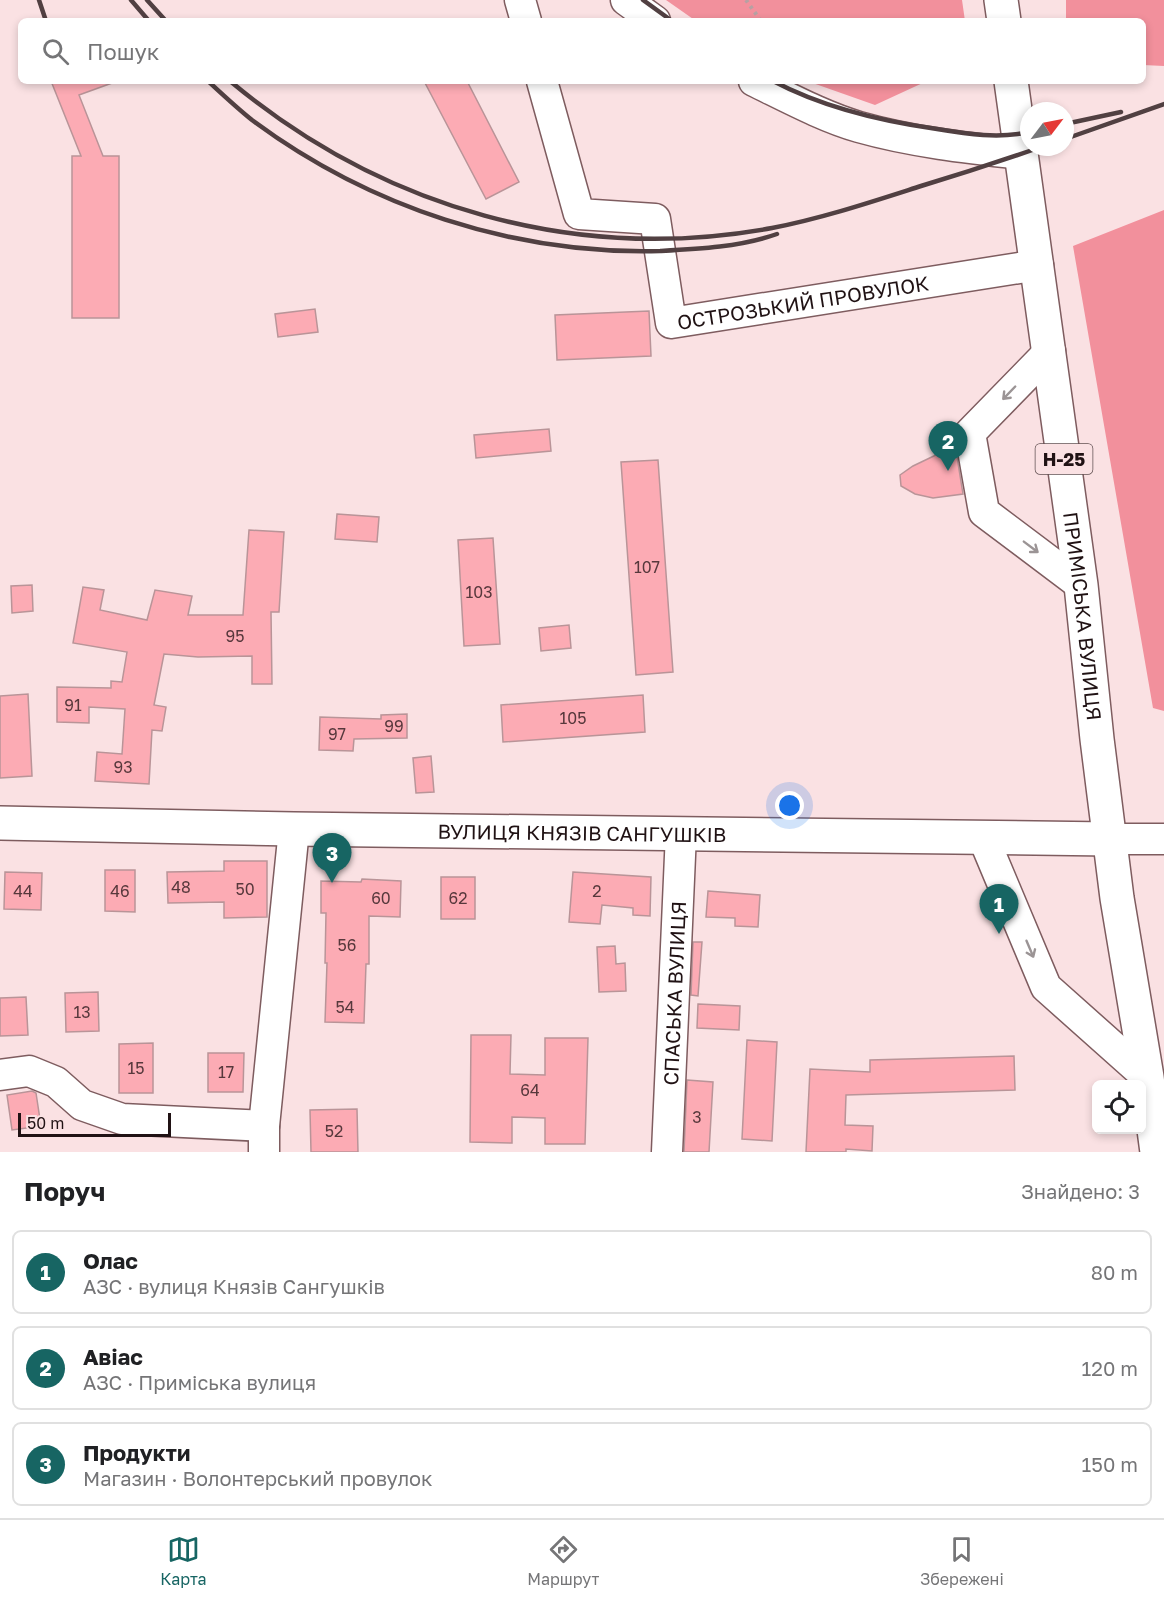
<!DOCTYPE html>
<html lang="uk">
<meta charset="utf-8">
<style>
:root{--surface:#fff;--page:#f6f6f6;--text:#202124;--muted:#757577;--line:#e0e0e0;--accent:#176563}
body{margin:0;font-family:"Golos Text",sans-serif;background:var(--page);color:var(--text)}
.controls{position:absolute;right:18px;bottom:18px;display:grid;overflow:hidden;border-radius:9px;box-shadow:0 3px 9px #0003}
.controls button{width:54px;height:54px;display:grid;place-items:center;padding:0;border:0;border-bottom:2px solid var(--line);background:var(--surface);color:var(--text);font:30px sans-serif}
.compass{position:absolute;left:1020px;top:102px;width:54px;height:54px;border-radius:50%;background:var(--surface);box-shadow:0 3px 9px #0003;rotate:58deg}
.scale{position:absolute;left:18px;bottom:15px;width:153px;box-sizing:border-box;padding-left:6px;border:3px solid #201214;border-top:0;font-size:16px;line-height:21px;white-space:nowrap;color:#201214;-webkit-text-stroke:4px #fae1e3;paint-order:stroke}
.you{position:absolute;left:790px;top:806px;width:21px;height:21px;margin:-15px;border:4px solid #fff;border-radius:50%;background:#1a73e8;box-shadow:0 0 0 9px #1a73e833}
.badge{display:grid;place-items:center;width:39px;height:39px;border-radius:50%;background:var(--accent);color:#fff;font-size:20px;font-weight:700}
.pin{position:absolute;translate:-50% -50px;filter:drop-shadow(0 2px 3px #0008)}
.pin::after{content:'';position:absolute;top:32px;width:21px;height:18px;background:inherit;clip-path:polygon(0 0,100% 0,50% 100%)}
.list{margin:0;padding:0;list-style:none}
h2{display:flex;justify-content:space-between;align-items:center;height:78px;margin:0;padding:0 24px;font-size:26px}
h2 small{font-size:20px;font-weight:400;color:var(--muted)}
.list li{display:grid;grid-template-columns:39px 1fr auto;gap:18px;align-items:center;box-sizing:border-box;height:84px;margin:0 12px 12px;padding:0 12px;border:2px solid var(--line);border-radius:9px}
.list b{display:block;font-size:22px;white-space:nowrap}
.list p{margin:0;font-size:20px;white-space:nowrap;color:var(--muted)}
.list em{font-size:20px;font-style:normal;color:var(--muted)}
.icon{flex:none;width:33px;height:33px;fill:none;stroke:currentColor;stroke-width:2;stroke-linecap:round;stroke-linejoin:round}
.map{position:relative;flex:none;width:1164px;height:1152px;overflow:hidden}
.search{position:absolute;background:var(--surface);box-shadow:0 3px 9px #0003;left:18px;right:18px;top:18px;height:66px;display:flex;align-items:center;gap:15px;box-sizing:border-box;padding:0 21px;border-radius:9px;color:var(--muted);font-size:22px}
.sheet{height:366px;background:var(--surface)}
nav{display:flex;justify-content:space-around;align-items:center;box-sizing:border-box;height:84px;border-top:2px solid var(--line);background:var(--surface);font-size:16px;color:var(--muted)}
nav a{display:grid;justify-items:center;gap:3px}
nav .on{color:var(--accent)}
.map>svg:first-child{display:block}
.forest{fill:#f2909c}
.building{fill:#fcabb4;stroke:#b99498;stroke-width:1.5}
.lines{fill:none;stroke-linecap:round;stroke-linejoin:round}
.minor-casing{stroke:#7e5c5f;stroke-width:33}
.major-casing{stroke:#7e5c5f;stroke-width:36}
.path{stroke:#b6a1a3;stroke-width:4;stroke-dasharray:3 4.5;stroke-linecap:butt}
.minor{stroke:#fff;stroke-width:30}
.major{stroke:#fff;stroke-width:33}
.rail{stroke:#514042;stroke-width:4.5}
.oneway{stroke:#9b9495}
.labels{text-anchor:middle;dominant-baseline:central;stroke-width:5;stroke-linejoin:round;paint-order:stroke}
.number-label{font-size:16px;fill:#57383c}
.shield{fill:#fae1e3;stroke:#615052;stroke-width:1.5}
.shield-label{font-size:18px;font-weight:bold;fill:#201214}
.street-label{font-size:20px;fill:#201214;stroke:#fae1e3}
</style>
<div class="map">
<svg width="1164" height="1152" viewBox="0 0 1164 1152">
<rect width="100%" height="100%" fill="#fae1e3"/>
<path class="forest" d="M666,0H962L965,21H696Z
M1066,0H1164V66L1143,65V21H1066Z
M807,81H927L875,105Z
M1164,210V711L1153,708L1073,246Z"/>
<path class="building" d="M51,81H111L112,83L79,95L103,156H119V318H72V156H81Z
M424,81H467L519,182L486,199Z
M315,309L318,332L278,337L275,314Z
M649,311L651,356L557,360L555,315Z
M549,429L551,451L476,458L474,435Z
M956,451L963,494L933,498L915,494L901,486L900,475L913,466L940,453Z
M658,460L673,672L636,675L621,462Z
M337,514L379,517L377,542L335,539Z
M249,530L284,532L279,612H271L272,684H252V656L198,657L164,654L154,705L166,707L162,731L152,730L149,784L95,781L97,752L122,754L125,709L89,707V723L57,722V687L111,688V681L122,682L127,652L73,643L83,587L104,590L100,610L147,620L155,590L192,596L188,615H243Z
M493,538L500,644L464,646L458,540Z
M32,585L33,611L12,613L11,586Z
M569,625L571,648L541,651L539,628Z
M28,694L32,776L0,778V696Z
M643,695L645,732L503,742L501,705Z
M407,714V738L354,739L353,751L319,750L320,717L381,719V715Z
M431,756L434,792L416,793L413,758Z
M224,861H267V917L224,918V902L168,903L167,872L224,871Z
M105,870H135V912L105,911Z
M5,872L42,873L41,910L4,909Z
M573,872L651,877L650,916L633,915V908L602,905L600,924L569,922Z
M441,877H475V919H441Z
M362,879L401,881L400,917L369,916V964H366L364,1023L325,1022L327,963H325L326,913H321V881L361,882Z
M708,891L760,895L758,927L735,926V918L706,917Z
M693,942H702L698,996L691,995Z
M615,946L616,964L625,963L626,991L599,992L597,947Z
M98,992L99,1031L66,1032L65,993Z
M26,997L28,1035L0,1036V998Z
M698,1004L740,1006L739,1030L697,1028Z
M471,1035H511L510,1074L545,1075V1038H588L585,1144H545V1118L512,1117V1143L470,1142Z
M747,1040L777,1042L772,1141L742,1139Z
M153,1043V1093H119V1044Z
M208,1053H244L243,1092H208Z
M1014,1056L1015,1090L846,1095L845,1125L873,1126L872,1151L846,1149V1152H806L810,1069L870,1072V1060Z
M687,1080L713,1082L709,1152H684Z
M32,1091L36,1093L41,1126L12,1130L7,1095Z
M357,1109L358,1152H311L310,1110Z"/>
<g class="lines">
<g class="minor-casing">
<g id="minor">
<path d="M520,0L526,21"/>
<path d="M626,0L655,21"/>
<path id="s1" d="M542,81L579,214L655,219L671,323L1038,265"/>
<path d="M754,81C787,97 824,117 859,127C912,142 967,148 1022,154"/>
<path d="M1050,351L970,433L984,512L1081,585"/>
<path d="M983,837L1046,987L1147,1077"/>
<path d="M1110,839H1164"/>
<path d="M0,1075L29,1071L56,1082L82,1105L122,1119L264,1126L294,829"/>
<path d="M264,1152V1126"/>
<path id="s2" d="M667,1152L681,833"/>
</g>
</g>
<g class="major-casing">
<g id="major">
<path d="M1001,0L1004,21"/>
<path id="s3" d="M1011,81L1081,585L1097,739L1117,898L1147,1077L1157,1152"/>
<path id="s4" d="M0,823L294,829L1110,839"/>
</g>
</g>
<path class="path" d="M746,0L761,21"/>
<use href="#minor" class="minor"/>
<use href="#major" class="major"/>
<path class="rail" d="M39,0L46,21
M131,0L149,21
M147,0L166,21
M643,0L672,21
M208,81C222,94 237,108 252,120C369,207 514,255 660,251C699,249 740,247 777,234
M230,81C382,208 576,264 772,228C823,218 871,202 921,186C961,174 1001,161 1041,147
M773,81C824,108 880,121 937,129C967,134 999,139 1029,132
M1065,124L1121,112
M1065,139L1164,104"/>
</g>
<defs><path id="oneway-shaft" d="M-6 0H5M1.5-3L5.5 0L1.5 3" fill="none" stroke-width="1.6" stroke-linecap="round" stroke-linejoin="round" transform="scale(1.5)"/></defs>
<g class="oneway">
<use href="#oneway-shaft" transform="translate(1009 393) rotate(134)"/>
<use href="#oneway-shaft" transform="translate(1031 547) rotate(37)"/>
<use href="#oneway-shaft" transform="translate(1030 949) rotate(67)"/>
</g>
<g class="labels">
<g class="number-label">
<text x="647" y="567">107</text>
<text x="479" y="592">103</text>
<text x="235" y="636">95</text>
<text x="73" y="705">91</text>
<text x="573" y="718">105</text>
<text x="394" y="726">99</text>
<text x="337" y="734">97</text>
<text x="123" y="767">93</text>
<text x="181" y="887">48</text>
<text x="245" y="889">50</text>
<text x="23" y="891">44</text>
<text x="120" y="891">46</text>
<text x="597" y="891">2</text>
<text x="381" y="898">60</text>
<text x="458" y="898">62</text>
<text x="347" y="945">56</text>
<text x="345" y="1007">54</text>
<text x="82" y="1012">13</text>
<text x="136" y="1068">15</text>
<text x="226" y="1072">17</text>
<text x="530" y="1090">64</text>
<text x="697" y="1117">3</text>
<text x="334" y="1131">52</text>
</g>
<rect class="shield" x="1035.5" y="444" width="57" height="30" rx="4.5"/>
<g class="shield-label">
<text x="1064" y="459">Н-25</text>
</g>
<g class="street-label">
<text stroke="none"><textPath href="#s1" startOffset="453">ОСТРОЗЬКИЙ ПРОВУЛОК</textPath></text>
<text stroke="none"><textPath href="#s3" startOffset="540">ПРИМІСЬКА ВУЛИЦЯ</textPath></text>
<text stroke="none"><textPath href="#s4" startOffset="582">ВУЛИЦЯ КНЯЗІВ САНГУШКІВ</textPath></text>
<text stroke="none"><textPath href="#s2" startOffset="159">СПАСЬКА ВУЛИЦЯ</textPath></text>
</g>
</g>
</svg>
<div class="controls">
<button><svg class="icon" aria-label="locate" viewBox="0 0 24 24"><circle cx="12" cy="12" r="6"/><path d="M12 2v4M12 18v4M2 12h4M18 12h4"/></svg></button>
</div>
<svg class="compass" viewBox="-18 -18 36 36"><path d="M0-13l5 13h-10z" fill="#e53935"/><path d="M0 13l5-13h-10z" fill="#757577"/></svg>
<div class="scale">50 m</div>
<div class="you"></div>
<div class="pin badge" style="left:999px;top:934px">1</div>
<div class="pin badge" style="left:948px;top:471px">2</div>
<div class="pin badge" style="left:332px;top:883px">3</div>
<div class="search"><svg class="icon" aria-label="search" viewBox="0 0 24 24"><circle cx="10" cy="10" r="6"/><path d="M15 15l6 6"/></svg>Пошук</div>
</div>
<section class="sheet">
<h2>Поруч<small>Знайдено: 3</small></h2>
<ul class="list">
<li><span class="badge">1</span><div><b>Олас</b><p>АЗС · вулиця Князів Сангушків</p></div><em>80 m</em></li>
<li><span class="badge">2</span><div><b>Авіас</b><p>АЗС · Приміська вулиця</p></div><em>120 m</em></li>
<li><span class="badge">3</span><div><b>Продукти</b><p>Магазин · Волонтерський провулок</p></div><em>150 m</em></li>
</ul>
</section>
<nav>
<a class="on"><svg class="icon" aria-label="map" viewBox="0 0 24 24"><path d="M3 6l6-2 6 2 6-2v14l-6 2-6-2-6 2zM9 4v14M15 6v14"/></svg>Карта</a>
<a><svg class="icon" aria-label="directions" viewBox="0 0 24 24"><path d="M12 3l9 9-9 9-9-9zM9 14v-3h6M13 9l2 2-2 2"/></svg>Маршрут</a>
<a><svg class="icon" aria-label="saved" viewBox="0 0 24 24"><path d="M7 4h10v16l-5-4-5 4z"/></svg>Збережені</a>
</nav>
